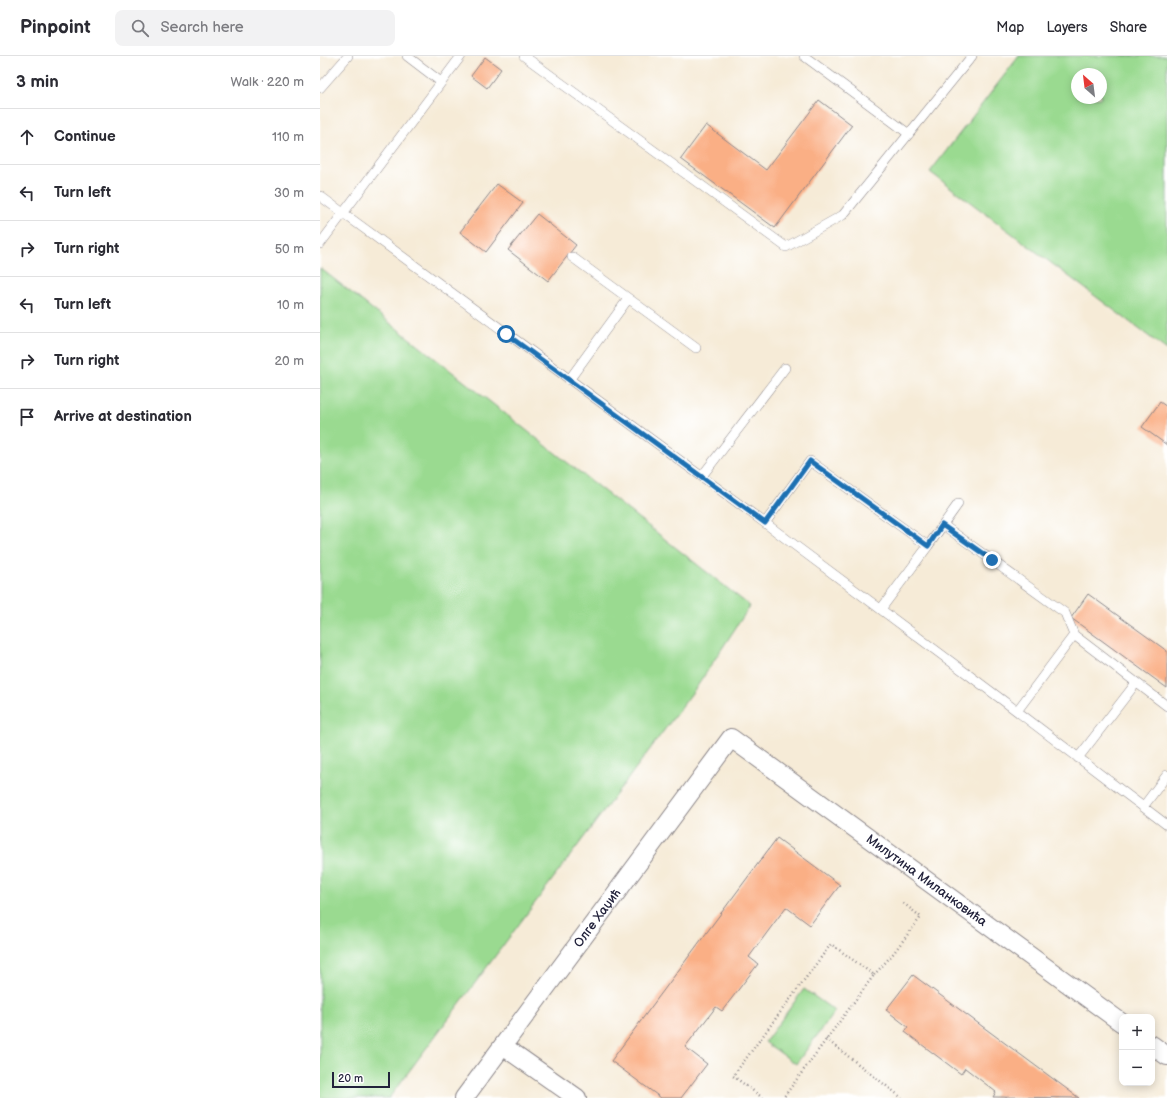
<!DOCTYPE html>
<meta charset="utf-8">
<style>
:root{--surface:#fff;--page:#f2f2f3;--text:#2b2b33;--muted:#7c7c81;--line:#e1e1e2}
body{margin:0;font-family:"Balsamiq Sans",sans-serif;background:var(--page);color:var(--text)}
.controls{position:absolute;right:12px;bottom:12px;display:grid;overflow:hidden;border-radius:8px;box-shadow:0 2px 10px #0003}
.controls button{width:36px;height:36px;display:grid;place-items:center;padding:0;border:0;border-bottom:1px solid var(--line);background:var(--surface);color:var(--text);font:20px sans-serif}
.compass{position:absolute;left:751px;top:12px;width:36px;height:36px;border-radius:50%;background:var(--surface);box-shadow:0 2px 10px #0003;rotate:332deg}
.scale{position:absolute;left:12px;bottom:10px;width:58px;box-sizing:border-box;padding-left:4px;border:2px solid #22223b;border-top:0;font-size:11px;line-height:14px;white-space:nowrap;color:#22223b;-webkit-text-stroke:3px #fff;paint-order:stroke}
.stop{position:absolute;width:12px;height:12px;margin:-9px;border:3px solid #1f6fb2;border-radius:50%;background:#fff}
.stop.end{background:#1f6fb2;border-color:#fff;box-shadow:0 1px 4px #0008}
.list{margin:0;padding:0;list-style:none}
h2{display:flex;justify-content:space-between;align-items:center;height:52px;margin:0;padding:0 16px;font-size:17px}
h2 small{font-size:13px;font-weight:400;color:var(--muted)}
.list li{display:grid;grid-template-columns:26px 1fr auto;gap:12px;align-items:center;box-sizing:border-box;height:56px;padding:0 16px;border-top:1px solid var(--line)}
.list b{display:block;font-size:15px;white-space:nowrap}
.list em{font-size:13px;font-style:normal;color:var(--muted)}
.icon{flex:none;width:22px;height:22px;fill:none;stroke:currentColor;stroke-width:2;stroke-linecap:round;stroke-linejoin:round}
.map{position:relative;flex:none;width:847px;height:1042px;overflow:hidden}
header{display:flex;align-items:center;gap:24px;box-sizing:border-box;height:56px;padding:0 20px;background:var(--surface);border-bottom:1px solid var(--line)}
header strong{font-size:19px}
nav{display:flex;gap:22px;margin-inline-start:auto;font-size:14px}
.search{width:280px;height:36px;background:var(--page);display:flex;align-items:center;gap:10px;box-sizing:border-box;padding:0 14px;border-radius:8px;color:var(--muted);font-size:15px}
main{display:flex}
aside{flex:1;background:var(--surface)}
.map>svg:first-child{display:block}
.green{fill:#9ada90;stroke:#5e7e66;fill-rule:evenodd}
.building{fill:#faaf85}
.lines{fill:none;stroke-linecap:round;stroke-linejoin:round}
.lane-casing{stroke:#8c8689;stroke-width:10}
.street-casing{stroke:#8c8689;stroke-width:20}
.path{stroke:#8c8689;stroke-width:2.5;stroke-dasharray:1 3;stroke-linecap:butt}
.lane{stroke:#fff;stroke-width:9}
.street{stroke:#fff;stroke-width:18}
.route{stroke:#1f6fb2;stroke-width:5}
.labels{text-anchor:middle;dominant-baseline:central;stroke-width:3.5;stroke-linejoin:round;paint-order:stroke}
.street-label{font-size:13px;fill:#22223b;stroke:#fff}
</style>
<header>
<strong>Pinpoint</strong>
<div class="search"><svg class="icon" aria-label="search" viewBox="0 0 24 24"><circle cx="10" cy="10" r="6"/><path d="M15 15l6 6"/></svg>Search here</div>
<nav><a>Map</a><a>Layers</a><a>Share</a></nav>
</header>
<main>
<aside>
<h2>3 min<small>Walk · 220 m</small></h2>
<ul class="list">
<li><svg class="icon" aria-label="ahead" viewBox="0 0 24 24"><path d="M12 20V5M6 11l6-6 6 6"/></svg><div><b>Continue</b></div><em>110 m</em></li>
<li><svg class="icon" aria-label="left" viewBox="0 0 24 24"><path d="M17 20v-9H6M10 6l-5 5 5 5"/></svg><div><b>Turn left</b></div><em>30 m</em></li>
<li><svg class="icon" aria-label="right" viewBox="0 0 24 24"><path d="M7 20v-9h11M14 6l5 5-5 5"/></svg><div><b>Turn right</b></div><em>50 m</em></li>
<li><svg class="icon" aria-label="left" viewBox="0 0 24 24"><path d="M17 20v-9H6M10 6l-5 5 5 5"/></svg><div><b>Turn left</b></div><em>10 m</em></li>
<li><svg class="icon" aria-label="right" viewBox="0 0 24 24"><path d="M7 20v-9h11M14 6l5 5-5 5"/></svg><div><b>Turn right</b></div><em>20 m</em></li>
<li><svg class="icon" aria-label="arrive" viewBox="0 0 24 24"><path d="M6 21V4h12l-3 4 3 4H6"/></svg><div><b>Arrive at destination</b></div></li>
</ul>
</aside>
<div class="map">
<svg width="847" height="1042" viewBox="0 0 847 1042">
<rect width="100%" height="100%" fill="#fff"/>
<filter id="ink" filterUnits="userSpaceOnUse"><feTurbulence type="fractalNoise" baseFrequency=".025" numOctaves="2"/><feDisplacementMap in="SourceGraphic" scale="8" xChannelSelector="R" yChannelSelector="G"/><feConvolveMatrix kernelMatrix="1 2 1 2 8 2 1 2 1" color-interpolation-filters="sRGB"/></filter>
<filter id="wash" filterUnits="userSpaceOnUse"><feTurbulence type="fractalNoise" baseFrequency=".012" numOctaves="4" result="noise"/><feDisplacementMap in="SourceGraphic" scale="16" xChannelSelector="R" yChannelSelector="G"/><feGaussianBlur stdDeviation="0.9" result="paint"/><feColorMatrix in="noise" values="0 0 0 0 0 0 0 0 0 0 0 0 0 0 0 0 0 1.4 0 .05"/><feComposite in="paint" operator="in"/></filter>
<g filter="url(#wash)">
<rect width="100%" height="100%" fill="#f6ebd7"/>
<path class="green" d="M699,0H847V294L610,116ZM757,18H781V42H757Z
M0,212L430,550L378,629L69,1042H0Z
M484,933L515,955L476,1008L445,986Z"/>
<g id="blocks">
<path class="building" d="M165,1L181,13L167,32L151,20Z
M499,44L532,69L455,172L361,103L386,69L446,114Z
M177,128L203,147L166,196L140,176Z
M217,158L256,189L228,225L188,194Z
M840,346L847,351V389L822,371Z
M768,538L847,595V632L751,562Z
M457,782L520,829L490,869L466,851L429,901L438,908L402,955L396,951L365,991L387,1008L361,1042H341L291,1005Z
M593,919L759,1042L673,1041L676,1036L645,1012L641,1018L585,976L588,971L566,954Z"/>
</g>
</g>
<g filter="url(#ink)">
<use href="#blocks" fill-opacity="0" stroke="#8c8689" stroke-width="1"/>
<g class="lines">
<g class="lane-casing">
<path id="lane" d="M87,0L121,26
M204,0L466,191L523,159L652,0
M484,0L589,78
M0,32L28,0
M0,140L445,467L685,646L847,769
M0,188L141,0
M252,201L376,292
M249,324L308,243
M382,420L465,312
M445,467L490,405L608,490L561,553
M623,469L745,557L754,579
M608,490L638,448
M697,655L754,579L847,650
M758,702L816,627
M823,751L847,719"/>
</g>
<g class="street-casing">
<g id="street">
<path d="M832,989L847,1000"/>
<path d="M183,990L257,1042"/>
<path id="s1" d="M144,1042L411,682L802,967"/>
</g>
</g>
<path class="path" d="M554,919L572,899L601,861L582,846
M506,983L582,1042
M443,1042L413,1020L511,888L554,919L463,1042"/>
<use href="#lane" class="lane"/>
<use href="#street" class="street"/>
</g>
</g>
<g class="lines" filter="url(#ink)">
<path class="route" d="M186,278L445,467L490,405L608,490L622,469L672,504"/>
</g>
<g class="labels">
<g class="street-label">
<text stroke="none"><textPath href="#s1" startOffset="690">Милутина Миланковића</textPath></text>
<text stroke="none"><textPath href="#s1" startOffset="224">Олге Хаџић</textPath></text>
</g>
</g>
</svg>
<div class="controls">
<button>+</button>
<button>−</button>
</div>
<svg class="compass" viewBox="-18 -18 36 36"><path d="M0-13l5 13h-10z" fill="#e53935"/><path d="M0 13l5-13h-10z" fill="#7c7c81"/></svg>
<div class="scale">20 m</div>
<div class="stop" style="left:186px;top:278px"></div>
<div class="stop end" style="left:672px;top:504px"></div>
</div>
</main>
